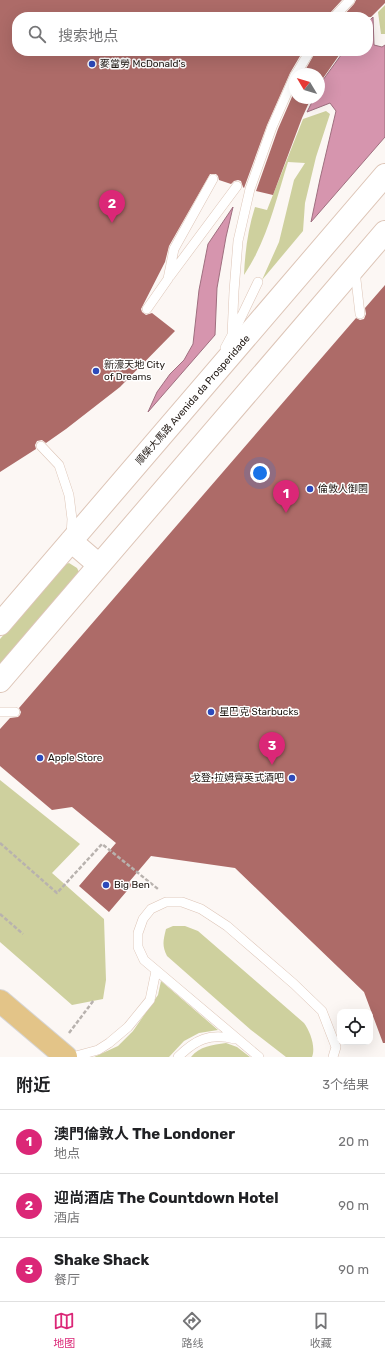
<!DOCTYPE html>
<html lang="zh">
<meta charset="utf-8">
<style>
:root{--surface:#fff;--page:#f2f2f2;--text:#202124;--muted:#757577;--line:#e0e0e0;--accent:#db2777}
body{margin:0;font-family:Rubik,"Noto Sans SC",sans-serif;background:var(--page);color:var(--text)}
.controls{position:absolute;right:12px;bottom:12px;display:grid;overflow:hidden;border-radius:8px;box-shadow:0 4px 16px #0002}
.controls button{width:36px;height:36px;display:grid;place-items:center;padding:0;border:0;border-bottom:1px solid var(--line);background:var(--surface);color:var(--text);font:20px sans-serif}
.compass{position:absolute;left:289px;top:68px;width:36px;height:36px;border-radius:50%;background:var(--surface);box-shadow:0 4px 16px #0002;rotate:308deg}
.you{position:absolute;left:260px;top:473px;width:14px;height:14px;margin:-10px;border:3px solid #fff;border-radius:50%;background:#1a73e8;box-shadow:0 0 0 6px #1a73e833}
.badge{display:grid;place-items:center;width:26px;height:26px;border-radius:50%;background:var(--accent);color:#fff;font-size:13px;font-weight:700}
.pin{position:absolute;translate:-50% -33px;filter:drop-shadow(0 1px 2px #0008)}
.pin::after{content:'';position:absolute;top:21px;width:14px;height:12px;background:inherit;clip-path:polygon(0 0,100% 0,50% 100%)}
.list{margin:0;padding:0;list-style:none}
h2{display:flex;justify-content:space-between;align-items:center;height:52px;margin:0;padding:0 16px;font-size:17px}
h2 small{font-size:13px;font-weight:400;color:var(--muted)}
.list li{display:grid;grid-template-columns:26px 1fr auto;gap:12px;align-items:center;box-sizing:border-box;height:64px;padding:0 16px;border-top:1px solid var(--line)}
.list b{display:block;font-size:15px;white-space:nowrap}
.list p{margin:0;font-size:13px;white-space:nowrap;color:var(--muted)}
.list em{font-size:13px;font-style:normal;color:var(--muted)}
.icon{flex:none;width:22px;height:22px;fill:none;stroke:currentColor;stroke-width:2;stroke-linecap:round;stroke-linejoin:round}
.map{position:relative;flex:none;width:385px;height:1057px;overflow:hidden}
.search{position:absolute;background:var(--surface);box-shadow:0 4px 16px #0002;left:12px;right:12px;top:12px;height:44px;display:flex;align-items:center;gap:10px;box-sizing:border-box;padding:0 14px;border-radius:16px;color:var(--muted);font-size:15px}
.sheet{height:244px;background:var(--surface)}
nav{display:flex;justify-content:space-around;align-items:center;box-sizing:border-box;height:56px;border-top:1px solid var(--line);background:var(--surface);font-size:11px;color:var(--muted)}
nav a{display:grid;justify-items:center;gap:2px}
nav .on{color:var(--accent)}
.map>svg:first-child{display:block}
.green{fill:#ced09e}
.water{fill:#d695ae;stroke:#9f6f7f}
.building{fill:#ad6b68}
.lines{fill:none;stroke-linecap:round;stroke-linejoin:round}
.service-casing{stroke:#ddc5b7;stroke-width:10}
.tertiary-casing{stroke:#ddc5b7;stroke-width:24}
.primary-casing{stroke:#d6d5d4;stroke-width:24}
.path{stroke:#b8b2ae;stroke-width:2.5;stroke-dasharray:4 2;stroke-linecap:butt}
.service{stroke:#fff;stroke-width:9}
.tertiary{stroke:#fff;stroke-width:22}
.primary{stroke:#e3c488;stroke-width:22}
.poi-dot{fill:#2d4aba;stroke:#fff;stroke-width:1.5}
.labels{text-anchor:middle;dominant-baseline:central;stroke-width:3;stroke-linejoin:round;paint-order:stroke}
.poi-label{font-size:10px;fill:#1e1611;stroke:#fff;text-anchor:start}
.street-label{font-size:10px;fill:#1e1611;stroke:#fff}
</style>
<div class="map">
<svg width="385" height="1057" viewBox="0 0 385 1057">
<rect width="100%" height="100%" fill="#fcf7f4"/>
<path class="green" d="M385,5V34H381L378,12Z
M326,111L330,114L316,157L305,203L303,231L262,280L279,242L294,180L305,163L288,162C276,200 267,241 244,275C245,252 248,229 255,207L267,210L303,119Z
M69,563L77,568L79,572L76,577L0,667V639L64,565Z
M0,780L80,844L52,873L104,919L106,980L103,999L72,1005L0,942Z
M173,926H185L198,931L304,1023C310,1031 316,1047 312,1057H286L251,1030L167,956C162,946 163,941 166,929Z
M161,981L218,1030L199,1033L184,1041L169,1057H94L118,1046L133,1031L158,995Z
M226,1043L237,1047L250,1057H191C200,1046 212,1045 226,1043Z"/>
<path class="water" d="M373,17L374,45L382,47L385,45V137L311,222L320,179L336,111L330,103L307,112L314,98H319V87L320,84L344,51H368V22Z
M233,207L226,237L217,288L215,335L148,412L157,392L170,374L184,360L193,344L199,290L208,244Z"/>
<path class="building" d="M0,0H342L330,13L328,17H17V51H303L290,73L267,125L244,188L243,187L241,181L238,180L234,181L231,184L219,180L218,176L216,174H210L169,246L165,262L141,309L142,312L146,315L152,313L175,331L120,387L66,429L46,443L42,440L37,441L35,445L36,449L0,472Z
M356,0H385V3L371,17H342L354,4Z
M316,51H342L319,84V74H303Z
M295,90V98H311L302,118L273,195L256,191L278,129Z
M385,285V1043H383L364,992L235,868L151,856L129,882L132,885L109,912L79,886L116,843L72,807L52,810L0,766V729L10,718L18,717L20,715L21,712L19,708L356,318L360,320L364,319L366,314L365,308Z"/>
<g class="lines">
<g class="service-casing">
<path id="service" d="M334,17L350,0
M296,74L310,51
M355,271L360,314
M170,276L237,186
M147,309L168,279L174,249L213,179
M234,332L258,282
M225,348L232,335L234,291L238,241L250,189L272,127L295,75
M41,446L59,465L69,495L72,519L71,536
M0,712H15
M72,1057L98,1050L109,1043L128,1027L150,1000L156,971
M178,1057C196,1039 210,1033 235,1039
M259,1057L144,960L138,947V933L143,919L151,909L166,902H182L201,909L227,926L294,984L322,1011L336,1047L333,1057"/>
</g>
<g class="tertiary-casing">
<path id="tertiary" d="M71,541L99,565
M0,624L385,175
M0,681L385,232"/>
</g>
<g class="primary-casing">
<path id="primary" d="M0,1001L66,1057"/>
</g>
<path class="path" d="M0,843L57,893L102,844L158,889
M0,914L23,934
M69,1033L94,1000"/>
<use href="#service" class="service"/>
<use href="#tertiary" class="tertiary"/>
<use href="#primary" class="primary"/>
</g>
<g class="poi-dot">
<circle cx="92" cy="64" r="4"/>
<circle cx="96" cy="371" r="4"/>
<circle cx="310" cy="489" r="4"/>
<circle cx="211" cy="712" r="4"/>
<circle cx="40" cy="758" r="4"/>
<circle cx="292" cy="778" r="4"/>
<circle cx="106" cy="885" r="4"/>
</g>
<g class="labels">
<g class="poi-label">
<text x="100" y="64">麥當勞 McDonald's</text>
<text x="104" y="365">新濠天地 City<tspan x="104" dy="12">of Dreams</tspan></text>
<text x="318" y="489">倫敦人御園</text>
<text x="219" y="712">星巴克 Starbucks</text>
<text x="48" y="758">Apple Store</text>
<text x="284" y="778" text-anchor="end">戈登·拉姆齊英式酒吧</text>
<text x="114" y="885">Big Ben</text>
</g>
<g class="street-label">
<text transform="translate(193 400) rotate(-49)">順榮大馬路 Avenida da Prosperidade</text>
</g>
</g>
</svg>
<div class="controls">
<button><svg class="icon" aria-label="locate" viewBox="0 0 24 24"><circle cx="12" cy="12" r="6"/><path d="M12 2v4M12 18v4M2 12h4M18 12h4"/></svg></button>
</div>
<svg class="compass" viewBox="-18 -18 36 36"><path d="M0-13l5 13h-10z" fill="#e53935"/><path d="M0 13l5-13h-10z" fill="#757577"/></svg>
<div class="you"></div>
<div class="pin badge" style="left:286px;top:513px">1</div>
<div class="pin badge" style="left:112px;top:223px">2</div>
<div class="pin badge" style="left:272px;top:765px">3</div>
<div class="search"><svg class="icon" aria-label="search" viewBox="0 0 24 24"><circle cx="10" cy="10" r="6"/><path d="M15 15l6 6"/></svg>搜索地点</div>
</div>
<section class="sheet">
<h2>附近<small>3个结果</small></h2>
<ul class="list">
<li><span class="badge">1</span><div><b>澳門倫敦人 The Londoner</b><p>地点</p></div><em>20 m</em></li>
<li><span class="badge">2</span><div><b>迎尚酒店 The Countdown Hotel</b><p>酒店</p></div><em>90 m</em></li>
<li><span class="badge">3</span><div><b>Shake Shack</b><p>餐厅</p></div><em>90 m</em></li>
</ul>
</section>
<nav>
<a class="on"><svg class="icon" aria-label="map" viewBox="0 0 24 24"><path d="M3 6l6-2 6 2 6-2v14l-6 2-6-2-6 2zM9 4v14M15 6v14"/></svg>地图</a>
<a><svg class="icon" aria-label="directions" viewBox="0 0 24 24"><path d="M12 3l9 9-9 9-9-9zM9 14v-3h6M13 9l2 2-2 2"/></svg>路线</a>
<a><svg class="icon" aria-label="saved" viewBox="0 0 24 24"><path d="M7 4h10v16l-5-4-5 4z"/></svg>收藏</a>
</nav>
